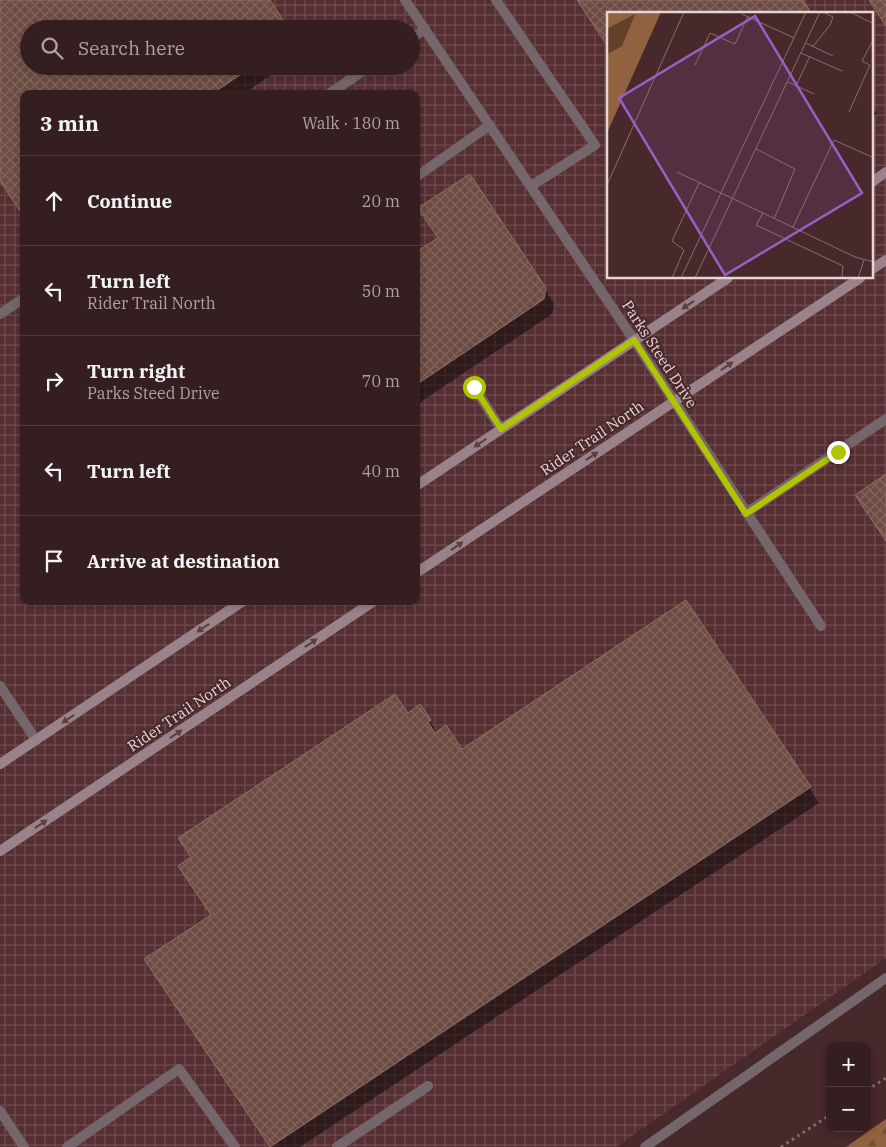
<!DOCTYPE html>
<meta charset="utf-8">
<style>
:root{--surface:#351e20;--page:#402b2d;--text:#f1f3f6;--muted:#aaa2a5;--line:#4f3c3e}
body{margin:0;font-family:"IBM Plex Serif",serif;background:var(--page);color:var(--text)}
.controls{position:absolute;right:15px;bottom:15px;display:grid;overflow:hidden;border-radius:10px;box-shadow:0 2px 8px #0003}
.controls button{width:45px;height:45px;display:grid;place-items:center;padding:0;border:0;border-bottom:1px solid var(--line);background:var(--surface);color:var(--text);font:25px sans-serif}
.stop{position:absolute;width:15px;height:15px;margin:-11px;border:4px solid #b0c500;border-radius:50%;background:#fff}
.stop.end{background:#b0c500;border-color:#fff;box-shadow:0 1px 5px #0008}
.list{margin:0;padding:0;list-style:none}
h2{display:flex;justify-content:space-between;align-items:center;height:65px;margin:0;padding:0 20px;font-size:21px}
h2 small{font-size:16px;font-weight:400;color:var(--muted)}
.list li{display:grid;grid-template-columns:32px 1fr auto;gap:15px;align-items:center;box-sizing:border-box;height:90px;padding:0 20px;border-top:1px solid var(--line)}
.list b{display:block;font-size:19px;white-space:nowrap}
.list p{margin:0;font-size:16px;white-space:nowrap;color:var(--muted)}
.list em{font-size:16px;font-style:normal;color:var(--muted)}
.icon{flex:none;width:28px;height:28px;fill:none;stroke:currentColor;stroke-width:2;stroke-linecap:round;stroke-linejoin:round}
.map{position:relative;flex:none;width:886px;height:1147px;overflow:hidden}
.search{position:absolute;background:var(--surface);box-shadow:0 2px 8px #0003;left:20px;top:20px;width:400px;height:55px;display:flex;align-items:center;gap:12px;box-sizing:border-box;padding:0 18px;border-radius:28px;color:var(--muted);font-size:19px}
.panel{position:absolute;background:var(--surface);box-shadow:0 2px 8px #0003;left:20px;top:90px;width:400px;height:515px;border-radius:10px}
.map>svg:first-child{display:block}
.industrial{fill:url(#industrial-grid);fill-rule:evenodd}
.forest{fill:url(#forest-firs)}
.shadow{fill:#0007}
.building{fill:url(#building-cross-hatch);stroke:#926f66}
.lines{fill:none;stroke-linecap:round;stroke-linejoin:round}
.path{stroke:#876d6e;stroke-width:3;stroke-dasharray:2.5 4;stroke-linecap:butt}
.lane{stroke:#75666b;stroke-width:10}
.street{stroke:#75666b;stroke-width:10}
.secondary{stroke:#9a828b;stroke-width:10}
.oneway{fill:#5c3e43}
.route{stroke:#b0c500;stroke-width:6}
.labels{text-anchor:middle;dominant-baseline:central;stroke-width:4;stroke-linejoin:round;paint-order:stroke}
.street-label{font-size:15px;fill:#e8d4d4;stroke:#47282b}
.inset-road{fill:none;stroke:#876d6f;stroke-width:1}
.view{fill:#9c5ec5;fill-opacity:0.15;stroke:#9c5ec5;stroke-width:2.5}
.inset-edge{fill:none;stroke:#e8d4d4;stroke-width:2.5}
</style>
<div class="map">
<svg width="886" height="1147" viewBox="0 0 886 1147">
<defs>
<pattern id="industrial-grid" width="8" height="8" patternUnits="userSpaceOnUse" patternTransform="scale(1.25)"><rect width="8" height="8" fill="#562f33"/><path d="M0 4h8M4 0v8" fill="none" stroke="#6e4c50"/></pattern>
<pattern id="forest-firs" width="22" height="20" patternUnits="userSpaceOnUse" patternTransform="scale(1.25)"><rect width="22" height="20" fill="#91623f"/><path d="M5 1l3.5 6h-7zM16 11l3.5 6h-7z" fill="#6c5140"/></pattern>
<pattern id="building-cross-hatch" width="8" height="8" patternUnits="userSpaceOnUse" patternTransform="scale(1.25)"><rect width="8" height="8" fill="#6c4c43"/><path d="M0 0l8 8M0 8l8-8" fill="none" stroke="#81655d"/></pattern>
</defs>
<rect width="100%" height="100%" fill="#47282b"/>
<path class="industrial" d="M0,0H886V958L616,1147H0ZM608,14H872V278H608ZM29,29H411V66H29ZM24,94H416V601H24Z"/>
<path class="forest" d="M886,1119V1147H846Z"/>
<path class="shadow" d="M0,0H268L29,29V66H284L243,94H24V217L0,181Z
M577,0H802L608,14V47Z
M872,107L877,114L872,117Z
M420,209L545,289L554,304L552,314L416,405V254L439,239Z
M686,602L819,803L300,1147H270L155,974L407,714L429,720L437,733L462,750Z"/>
<path class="building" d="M0,0H270L289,29H29V66H253L212,94H24V217L0,181Z
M577,0H803L812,14H608V47Z
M869,0H886V26Z
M470,174L546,288L544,299L416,385V252L438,238L418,208Z
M886,474V541L855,495Z
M686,600L811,787L270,1147L144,959L211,915L178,866L191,857L178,838L395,694L408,713L420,704L431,720L428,722L435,733L446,725L462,749Z"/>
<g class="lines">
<path class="path" d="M867,1090L886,1078
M781,1147L830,1115"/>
<path class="lane" d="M496,0L595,145L531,186
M411,39L425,29
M329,94L370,66
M416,177L490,125
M0,314L24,298
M474,387L501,429
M746,513L886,419
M0,686L36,740
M0,1111L24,1147
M67,1147L179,1069L235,1147
M337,1147L428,1086
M645,1147L886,978"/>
<path class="street" d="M405,0L634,340L821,626"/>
<path class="secondary" d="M872,182L886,172
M872,269L886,260
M416,486L728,278
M416,573L860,278
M0,764L243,601
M0,851L374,601"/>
</g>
<defs><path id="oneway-solid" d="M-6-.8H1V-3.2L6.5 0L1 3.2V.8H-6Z" transform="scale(1.25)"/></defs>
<g class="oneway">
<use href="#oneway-solid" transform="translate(688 305) rotate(146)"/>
<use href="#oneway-solid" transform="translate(727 366) rotate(-34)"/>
<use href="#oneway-solid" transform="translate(480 443) rotate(146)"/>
<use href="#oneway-solid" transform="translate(592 456) rotate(-34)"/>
<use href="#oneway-solid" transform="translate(457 546) rotate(-34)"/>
<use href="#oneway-solid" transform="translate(203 628) rotate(146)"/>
<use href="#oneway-solid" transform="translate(311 643) rotate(-34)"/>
<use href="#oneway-solid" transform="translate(68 719) rotate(146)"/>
<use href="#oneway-solid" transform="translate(176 734) rotate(-34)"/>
<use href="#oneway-solid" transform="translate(41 824) rotate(-34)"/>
</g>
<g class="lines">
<path class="route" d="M474,387L501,429L634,340L746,514L838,452"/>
</g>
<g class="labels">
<g class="street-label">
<text transform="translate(660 354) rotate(57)">Parks Steed Drive</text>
<text transform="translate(592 438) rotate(-34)">Rider Trail North</text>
<text transform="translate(179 714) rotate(-34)">Rider Trail North</text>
</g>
</g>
<g transform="translate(607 12)">
<rect width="266" height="266" fill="#47282b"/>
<path d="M28,2L15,34L0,42V17Z" fill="#61412a"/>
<path d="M0,0H54L0,121V42L15,34L28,2L0,17Z" fill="#91623f"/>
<path class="inset-road" d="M243,0L267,12M135,2L187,26M199,31L205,34L208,32L223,13L226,5L216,0M205,34L226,44M194,41L235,59M88,53L103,21L128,32L141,4M181,70L207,82M189,74L203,44M242,100L263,53L255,49L267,26M149,137L188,157L167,207M70,160L248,245L267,250M0,173L77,0M156,201L149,213L236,254L235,266M186,215L227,128L267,146M65,266L77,238L65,229L92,171M74,266L199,0M88,266L213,0M251,266L257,248"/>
<path class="view" d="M148,4L255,181L118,263L12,86Z"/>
<rect width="266" height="266" class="inset-edge"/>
</g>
</svg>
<div class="controls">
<button>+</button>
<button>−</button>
</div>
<div class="stop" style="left:474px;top:387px"></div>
<div class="stop end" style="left:838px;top:452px"></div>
<div class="search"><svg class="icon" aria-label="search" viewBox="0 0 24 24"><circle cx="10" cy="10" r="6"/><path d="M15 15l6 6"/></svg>Search here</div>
<section class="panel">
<h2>3 min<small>Walk · 180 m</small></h2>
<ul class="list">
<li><svg class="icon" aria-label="ahead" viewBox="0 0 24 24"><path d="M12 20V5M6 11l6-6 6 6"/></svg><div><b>Continue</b></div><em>20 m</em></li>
<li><svg class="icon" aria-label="left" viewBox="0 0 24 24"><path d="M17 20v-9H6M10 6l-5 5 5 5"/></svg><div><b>Turn left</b><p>Rider Trail North</p></div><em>50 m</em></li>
<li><svg class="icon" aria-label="right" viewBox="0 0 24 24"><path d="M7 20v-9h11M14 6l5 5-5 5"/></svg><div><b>Turn right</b><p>Parks Steed Drive</p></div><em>70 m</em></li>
<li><svg class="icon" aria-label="left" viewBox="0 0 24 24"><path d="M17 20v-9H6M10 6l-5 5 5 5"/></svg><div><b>Turn left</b></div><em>40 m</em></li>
<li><svg class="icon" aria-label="arrive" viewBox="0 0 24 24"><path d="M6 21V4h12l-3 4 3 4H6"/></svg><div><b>Arrive at destination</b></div></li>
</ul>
</section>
</div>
